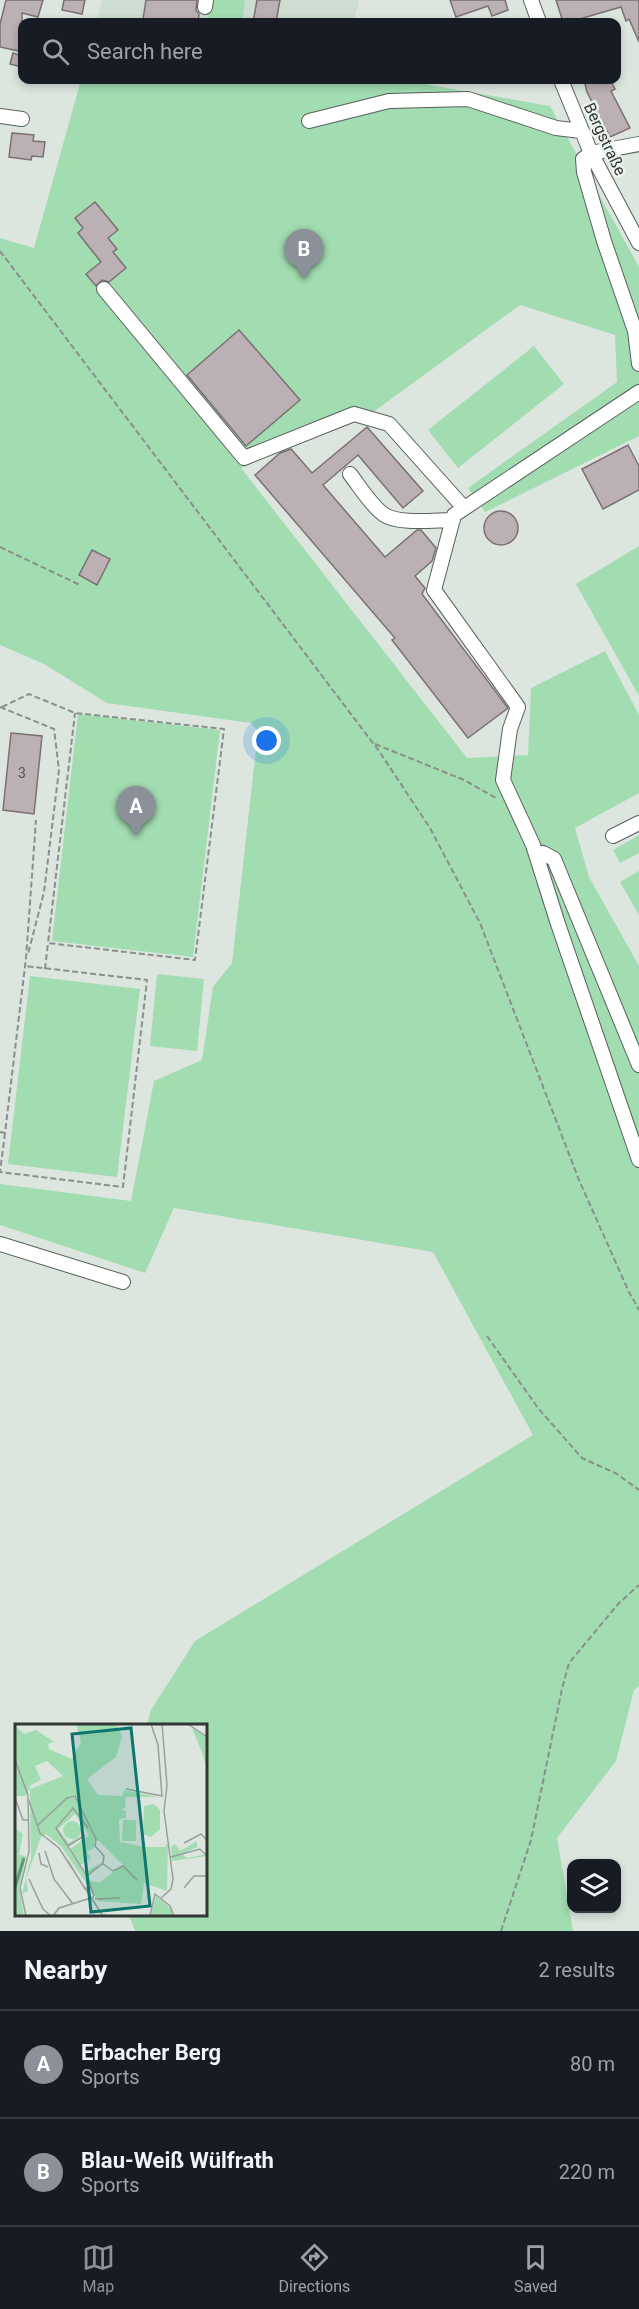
<!DOCTYPE html>
<meta charset="utf-8">
<style>
:root{--surface:#171b24;--page:#20242c;--text:#f1f3f6;--muted:#9ea1a6;--line:#363941;--accent:#8c9099}
body{margin:0;font-family:Roboto,sans-serif;background:var(--page);color:var(--text)}
.controls{position:absolute;right:18px;bottom:18px;display:grid;overflow:hidden;border-radius:12px;box-shadow:0 3px 9px #0003}
.controls button{width:54px;height:54px;display:grid;place-items:center;padding:0;border:0;border-bottom:2px solid var(--line);background:var(--surface);color:var(--text);font:30px sans-serif}
.you{position:absolute;left:267px;top:741px;width:21px;height:21px;margin:-15px;border:4px solid #fff;border-radius:50%;background:#1a73e8;box-shadow:0 0 0 9px #1a73e833}
.badge{display:grid;place-items:center;width:39px;height:39px;border-radius:50%;background:var(--accent);color:#fff;font-size:20px;font-weight:700}
.pin{position:absolute;translate:-50% -50px;filter:drop-shadow(0 2px 3px #0008)}
.pin::after{content:'';position:absolute;top:32px;width:21px;height:18px;background:inherit;clip-path:polygon(0 0,100% 0,50% 100%)}
.list{margin:0;padding:0;list-style:none}
h2{display:flex;justify-content:space-between;align-items:center;height:78px;margin:0;padding:0 24px;font-size:26px}
h2 small{font-size:20px;font-weight:400;color:var(--muted)}
.list li{display:grid;grid-template-columns:39px 1fr auto;gap:18px;align-items:center;box-sizing:border-box;height:108px;padding:0 24px;border-top:2px solid var(--line)}
.list b{display:block;font-size:22px;white-space:nowrap}
.list p{margin:0;font-size:20px;white-space:nowrap;color:var(--muted)}
.list em{font-size:20px;font-style:normal;color:var(--muted)}
.icon{flex:none;width:33px;height:33px;fill:none;stroke:currentColor;stroke-width:2;stroke-linecap:round;stroke-linejoin:round}
.map{position:relative;flex:none;width:639px;height:1931px;overflow:hidden}
.search{position:absolute;background:var(--surface);box-shadow:0 3px 9px #0003;left:18px;right:18px;top:18px;height:66px;display:flex;align-items:center;gap:15px;box-sizing:border-box;padding:0 21px;border-radius:12px;color:var(--muted);font-size:22px}
.sheet{height:294px;background:var(--surface)}
nav{display:flex;justify-content:space-around;align-items:center;box-sizing:border-box;height:84px;border-top:2px solid var(--line);background:var(--surface);font-size:16px;color:var(--muted)}
nav a{display:grid;justify-items:center;gap:3px}
nav .on{color:var(--accent)}
.map>svg:first-child{display:block}
.built{fill:#cdddd1}
.green{fill:#a2dcb1}
.building{fill:#bbb0b3;stroke:#7b7073;stroke-width:1.5}
.lines{fill:none;stroke-linecap:round;stroke-linejoin:round}
.minor-casing{stroke:#58605a;stroke-width:16}
.path{stroke:#89908b;stroke-width:2;stroke-dasharray:6 3;stroke-linecap:butt}
.minor{stroke:#fff;stroke-width:14}
.labels{text-anchor:middle;dominant-baseline:central;stroke-width:5;stroke-linejoin:round;paint-order:stroke}
.number-label{font-size:14px;fill:#555554}
.street-label{font-size:16px;fill:#333734;stroke:#eaf3ec}
.inset-river{fill:none;stroke:#5c9c6f;stroke-width:3}
.inset-road{fill:none;stroke:#98a09b;stroke-width:1.5}
.view{fill:#0f766e;fill-opacity:0.15;stroke:#0f766e;stroke-width:3}
.inset-edge{fill:none;stroke:#333734;stroke-width:3}
</style>
<div class="map">
<svg width="639" height="1931" viewBox="0 0 639 1931">
<rect width="100%" height="100%" fill="#dce6df"/>
<path class="built" d="M102,0H359L354,22H96Z"/>
<path class="green" d="M211,0H245L242,22H207Z
M81,80H401L550,106L639,267V436L485,512L468,488L617,382L615,335L520,305L376,410L241,468L467,758L528,755L531,688L605,651L639,715V793L575,828L589,877L639,966V1686L634,1690L616,1761L557,1838L573,1931H135L129,1915L206,1914V1726L147,1725L151,1710L195,1641L533,1435L433,1252L174,1208L145,1273L0,1225V1184L131,1201L154,1081L202,1060L213,987L232,963L258,731L251,723L107,703L44,664L0,645V238L34,248Z
M534,346L564,384L458,468L428,430Z
M639,546V696L576,584Z
M78,714L220,730L193,957L52,941Z
M639,835V853L620,863L613,850Z
M639,871V915L620,882Z
M157,974L204,979L197,1051L150,1046Z
M30,976L140,989L117,1177L8,1164Z"/>
<path class="building" d="M6,0H43L38,17L22,13V38L19,51L0,47V24Z
M64,0H85L82,14L62,10Z
M146,0H197L196,10L199,14L198,22H163L143,19Z
M257,0H280L276,22H253Z
M450,0H505L508,10L492,16L488,6L456,17Z
M556,0H639V42L629,19L626,21L621,7L583,18L585,22H563Z
M13,53L22,56V67L10,64Z
M584,80H610L615,89L611,91L630,128L610,137L587,92Z
M12,133L34,135L33,141L45,142L43,157L32,156L31,160L9,157Z
M95,202L118,230L108,238L117,249L113,252L126,268L109,282L102,280L96,286L86,274L101,262L78,233L83,228L75,218Z
M239,330L300,400L246,446L187,375Z
M367,427L423,491L403,508L358,455L323,485L385,557L417,530H421L436,548L432,561L415,576L425,588L422,594L508,708L468,738L392,640L395,638L255,475L280,453L291,449L312,473Z
M628,445L639,466V490L603,509L582,469Z
M484 528a17 17 0 1 1 34 0a17 17 0 1 1-34 0Z
M92,550L110,559L97,585L79,575Z
M11,733L42,736L34,814L3,810Z"/>
<g class="lines">
<g class="minor-casing">
<path id="minor" d="M531,0L539,22
M205,7L206,0
M561,80L591,153L639,243
M0,116L22,119
M309,121L389,101L468,99L556,128L581,131
M639,144L591,153L583,159L584,172L604,241L635,331L639,364
M104,289L244,458L354,414L389,424L464,508
M639,392L454,515L434,590L518,707L510,729L503,780L533,845L558,924L639,1160
M350,474C360,487 370,504 383,514C398,525 435,520 453,520
M613,836L639,823
M537,858L543,853L554,859L639,1065
M0,1244L123,1282"/>
</g>
<path class="path" d="M0,251L379,751L430,828L480,923L579,1180L628,1290L639,1310
M0,547L80,585
M0,707L54,729L59,770L44,892L28,954
M2,707L29,694L75,713L224,729L195,960L48,943L75,713
M375,744L464,780L496,798
M45,969L48,943
M0,1132L5,1133L26,958L36,820
M5,1133L0,1172L123,1187L147,980L25,966
M487,1336L538,1408L582,1458L617,1474L639,1490
M501,1931L531,1840L562,1689L569,1663L619,1603L639,1585"/>
<use href="#minor" class="minor"/>
</g>
<g class="labels">
<g class="number-label">
<text x="22" y="773">3</text>
</g>
<g class="street-label">
<text transform="translate(605 139) rotate(65)">Bergstraße</text>
</g>
</g>
<g transform="translate(15 1724)">
<rect width="192" height="192" fill="#dce6df"/>
<path d="M61,0H101L107,12L101,33L72,55L83,71L107,72L109,66L142,73H111L110,84L106,86L111,87V94L104,95L105,118L130,123H150L153,119L152,167L129,159L126,180L83,177L46,122L31,110L26,113L11,155L13,167L7,170L16,133L15,65L48,52L32,37L20,42L26,56L16,61L11,72H0V1L9,10L21,6L39,18L33,20L34,25L57,35L66,18ZM60,90L74,111L65,117L68,121L65,118L55,125L66,141L76,134L72,128L79,124V117H84L108,141L84,159L75,157L74,152L85,139L69,149L52,123L69,108L54,119L43,105ZM177,4L192,13V44L186,26ZM139,80L145,86V105L136,113L128,110L129,82ZM108,96H121V117H107ZM48 106a9 9 0 1 1 18 0a9 9 0 1 1-18 0ZM0,104L8,110L4,131L11,132L4,164L9,192H0ZM182,117V123L167,130L172,134L192,130V132L157,137L156,123L160,120L165,127ZM141,172L158,187V192H136Z" fill="#a2dcb1" fill-rule="evenodd"/>
<path class="inset-river" d="M0,163L9,134"/>
<path class="inset-road" d="M173,0L192,13M0,36L13,71L14,127L5,164L11,192M111,65L147,72L143,21L136,0M0,74L8,96H14M13,74L25,109L44,124L88,192M23,101L52,74L60,72L81,115L80,122L89,132L88,139L72,152M73,104L58,84L41,104L72,152L79,172M169,119L186,110L192,116M53,122L70,111M30,127L39,155L58,180M24,129L26,140L33,143M156,133L185,125L192,132M53,137L70,165L72,164M87,139L98,147L108,142L122,156M14,155L28,185L36,192M169,164L179,152H192M146,174L156,165L158,155L149,87L152,61L147,0M80,175L105,174M38,192L44,184L79,173M135,192L140,170L155,182L159,192"/>
<path class="view" d="M116,4L135,182L76,188L57,10Z"/>
<rect width="192" height="192" class="inset-edge"/>
</g>
</svg>
<div class="controls">
<button><svg class="icon" aria-label="layers" viewBox="0 0 24 24"><path d="M12 4l9 5-9 5-9-5zM3 14l9 5 9-5"/></svg></button>
</div>
<div class="you"></div>
<div class="pin badge" style="left:136px;top:836px">A</div>
<div class="pin badge" style="left:304px;top:279px">B</div>
<div class="search"><svg class="icon" aria-label="search" viewBox="0 0 24 24"><circle cx="10" cy="10" r="6"/><path d="M15 15l6 6"/></svg>Search here</div>
</div>
<section class="sheet">
<h2>Nearby<small>2 results</small></h2>
<ul class="list">
<li><span class="badge">A</span><div><b>Erbacher Berg</b><p>Sports</p></div><em>80 m</em></li>
<li><span class="badge">B</span><div><b>Blau-Weiß Wülfrath</b><p>Sports</p></div><em>220 m</em></li>
</ul>
</section>
<nav>
<a class="on"><svg class="icon" aria-label="map" viewBox="0 0 24 24"><path d="M3 6l6-2 6 2 6-2v14l-6 2-6-2-6 2zM9 4v14M15 6v14"/></svg>Map</a>
<a><svg class="icon" aria-label="directions" viewBox="0 0 24 24"><path d="M12 3l9 9-9 9-9-9zM9 14v-3h6M13 9l2 2-2 2"/></svg>Directions</a>
<a><svg class="icon" aria-label="saved" viewBox="0 0 24 24"><path d="M7 4h10v16l-5-4-5 4z"/></svg>Saved</a>
</nav>
